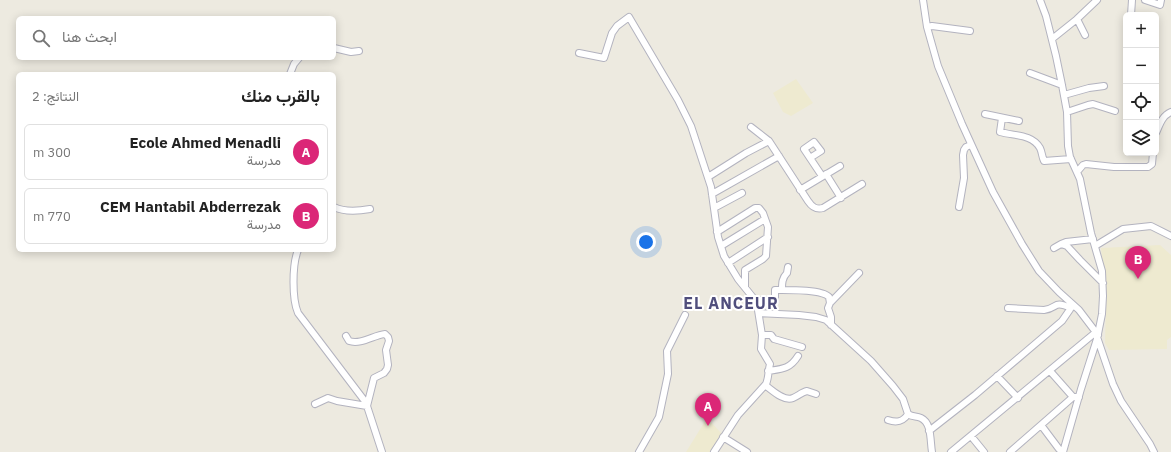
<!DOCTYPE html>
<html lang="ar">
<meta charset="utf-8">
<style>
:root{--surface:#fff;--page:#f6f6f6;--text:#222;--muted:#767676;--line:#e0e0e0;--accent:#db2777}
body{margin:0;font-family:"IBM Plex Sans",Vazirmatn,sans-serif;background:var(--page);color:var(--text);direction:rtl}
.controls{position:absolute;right:12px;top:12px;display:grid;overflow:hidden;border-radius:6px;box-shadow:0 2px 10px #0003}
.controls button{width:36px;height:36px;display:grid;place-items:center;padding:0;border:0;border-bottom:1px solid var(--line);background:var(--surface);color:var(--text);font:20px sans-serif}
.you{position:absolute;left:646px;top:242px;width:14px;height:14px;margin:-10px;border:3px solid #fff;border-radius:50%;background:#1a73e8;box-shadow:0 0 0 6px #1a73e833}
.badge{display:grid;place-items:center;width:26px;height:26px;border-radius:50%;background:var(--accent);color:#fff;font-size:13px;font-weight:700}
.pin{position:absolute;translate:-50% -33px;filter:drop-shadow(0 1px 2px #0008)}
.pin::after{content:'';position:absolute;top:21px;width:14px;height:12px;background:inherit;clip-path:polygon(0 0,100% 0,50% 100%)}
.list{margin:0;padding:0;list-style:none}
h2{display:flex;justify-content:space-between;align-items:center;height:52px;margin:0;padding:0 16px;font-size:17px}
h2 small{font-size:13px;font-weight:400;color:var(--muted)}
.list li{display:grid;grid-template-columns:26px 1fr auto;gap:12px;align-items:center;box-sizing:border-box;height:56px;margin:0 8px 8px;padding:0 8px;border:1px solid var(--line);border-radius:6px}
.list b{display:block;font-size:15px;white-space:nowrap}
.list p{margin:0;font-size:13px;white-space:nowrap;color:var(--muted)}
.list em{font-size:13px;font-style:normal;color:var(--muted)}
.icon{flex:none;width:22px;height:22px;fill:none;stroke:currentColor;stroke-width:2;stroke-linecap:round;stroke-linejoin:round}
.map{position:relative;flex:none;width:1171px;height:452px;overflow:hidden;direction:ltr}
.search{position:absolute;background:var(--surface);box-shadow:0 2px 10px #0003;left:16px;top:16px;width:320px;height:44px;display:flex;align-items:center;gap:10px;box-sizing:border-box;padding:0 14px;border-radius:6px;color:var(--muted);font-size:15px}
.panel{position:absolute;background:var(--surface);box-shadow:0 2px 10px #0003;left:16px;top:72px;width:320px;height:180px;border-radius:6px;direction:rtl}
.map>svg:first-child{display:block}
.education{fill:#eeead0}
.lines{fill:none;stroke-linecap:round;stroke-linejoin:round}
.minor-casing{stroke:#b3b3bf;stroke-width:8}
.minor{stroke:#fff;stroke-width:6}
.labels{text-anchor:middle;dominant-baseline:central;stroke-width:4;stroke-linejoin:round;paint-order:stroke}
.district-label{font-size:16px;font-weight:bold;letter-spacing:1px;fill:#504e7c;stroke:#fff}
</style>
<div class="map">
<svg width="1171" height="452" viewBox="0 0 1171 452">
<rect width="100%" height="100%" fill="#edeae0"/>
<path class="education" d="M796,79L813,103L791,116L783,112L773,93Z
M1160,245L1171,255V337L1167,340V349L1109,350L1105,343L1106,303L1101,248Z
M707,418L723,435L712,452H686Z"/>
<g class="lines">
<g class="minor-casing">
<path id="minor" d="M923,0L927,27L938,66L962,124L993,192L1022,244L1039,271L1059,292L1079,310L1098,335
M1040,0L1046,16L1056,56L1062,85L1067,112L1068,146L1070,157L1080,179L1091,233L1102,271L1103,296L1102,314L1097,339L1081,389L1063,452
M1145,0L1160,5L1161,0
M1131,15L1132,0
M1077,19L1085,35
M927,27L932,26L970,31
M1052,39L1077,19L1097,0
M334,48L351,52L359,51
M579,53L604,58L612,33L617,26L629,17L678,100L691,126L711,187L718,237L724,256L738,279L755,300L757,304L762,335L761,349L770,364C768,371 769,377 766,384L738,415L714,452
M1030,73L1062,85
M290,74L294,64L299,58
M1064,95L1089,88L1104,86
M1067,112L1088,105L1093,104L1115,111
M985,114L1019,121
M1002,118L1000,132C1014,136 1032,134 1040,148C1042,152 1042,157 1044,161L1071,159
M751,127L769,141L808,201C812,207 816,210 823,208L862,184
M1156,133C1160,124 1162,116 1171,112
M810,158L821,151L814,142L804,149L822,176
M1077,172L1083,165L1086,164L1114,167H1148L1152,164L1153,153
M826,174L841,198
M708,177L746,153L769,141
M800,190L840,166
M712,194L779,156
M334,207C344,212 359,211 370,209
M959,207L964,178L963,155L964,150L966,147L971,145
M714,208L742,193
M717,232L755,208H759L763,213L768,227L766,256L763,259L745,270V287
M1061,244L1066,242L1093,239
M721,246L765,219
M1095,246L1123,229L1151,226L1171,236
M1054,248L1061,244L1067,246L1080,260L1103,283
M298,250C292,265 292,299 298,313L364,400L367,406L382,452
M728,263L768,237
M782,290C782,283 782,278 787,273L788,267
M755,300H775V290C786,290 822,289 829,297L830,303L828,308L831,317V325
M830,303L859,273
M1008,308L1044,310C1059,308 1052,300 1071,308
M759,313L799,315L816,317L826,320L871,361L893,386L903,399L908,414C912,417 916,416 921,418C932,423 930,441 932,452
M762,335H771L774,339L802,347
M1097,337L1113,384L1121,401L1150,444L1154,452
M768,371C782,369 790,369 798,356
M1050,371L1073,397
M997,376L1018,398
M765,385C772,390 784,402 793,398C798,396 802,392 807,391L816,394
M315,404L328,398L337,401L367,406L374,378L384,373L387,369L388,365L386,350L389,341L388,337L385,334C374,335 361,345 349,341L346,336
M888,420C897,423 903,422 908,414
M1041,425L1059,449
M929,431L975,395L1062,321L1073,305
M971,436L984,452
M723,437L747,452
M639,452L659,417L668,374L667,351L685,315
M951,452L1096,332
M1010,452L1073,397H1079"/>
</g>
<use href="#minor" class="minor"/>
</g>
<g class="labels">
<g class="district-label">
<text x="731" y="303">EL ANCEUR</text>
</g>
</g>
</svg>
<div class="controls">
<button>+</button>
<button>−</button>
<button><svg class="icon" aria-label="locate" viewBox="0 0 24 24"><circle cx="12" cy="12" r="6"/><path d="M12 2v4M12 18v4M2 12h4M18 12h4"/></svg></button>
<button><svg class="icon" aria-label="layers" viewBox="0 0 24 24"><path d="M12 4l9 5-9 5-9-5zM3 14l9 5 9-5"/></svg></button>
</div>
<div class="you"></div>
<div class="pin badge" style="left:708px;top:426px">A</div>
<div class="pin badge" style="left:1138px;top:279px">B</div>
<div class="search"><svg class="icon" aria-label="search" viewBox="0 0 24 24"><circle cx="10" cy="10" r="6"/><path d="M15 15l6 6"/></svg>ابحث هنا</div>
<section class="panel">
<h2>بالقرب منك<small>النتائج: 2</small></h2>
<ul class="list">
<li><span class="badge">A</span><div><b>Ecole Ahmed Menadli</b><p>مدرسة</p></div><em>300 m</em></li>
<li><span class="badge">B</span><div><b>CEM Hantabil Abderrezak</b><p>مدرسة</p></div><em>770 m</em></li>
</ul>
</section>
</div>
